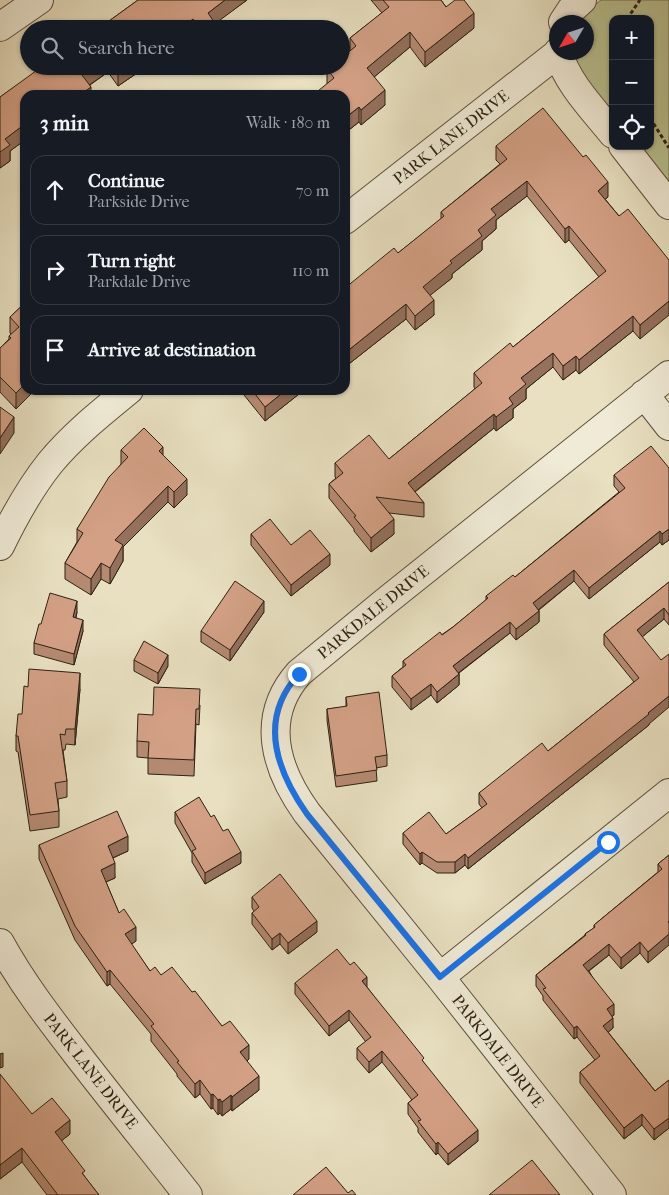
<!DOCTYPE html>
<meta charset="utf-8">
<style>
:root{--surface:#171b24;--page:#242831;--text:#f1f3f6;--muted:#9ea1a6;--line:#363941}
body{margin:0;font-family:"IM FELL French Canon",serif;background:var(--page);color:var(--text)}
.controls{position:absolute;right:15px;top:15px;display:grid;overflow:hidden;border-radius:10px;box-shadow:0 1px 4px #0004}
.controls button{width:45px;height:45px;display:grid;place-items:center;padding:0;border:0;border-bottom:1px solid var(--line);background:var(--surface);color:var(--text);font:25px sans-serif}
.compass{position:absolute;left:549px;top:15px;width:45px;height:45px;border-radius:50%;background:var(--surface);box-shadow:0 1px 4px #0004;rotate:231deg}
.stop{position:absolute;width:15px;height:15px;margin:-11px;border:4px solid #1a73e8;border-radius:50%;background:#fff}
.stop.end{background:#1a73e8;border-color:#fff;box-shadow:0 1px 5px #0008}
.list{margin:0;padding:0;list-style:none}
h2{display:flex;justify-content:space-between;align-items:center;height:65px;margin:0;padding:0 20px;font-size:21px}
h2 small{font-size:16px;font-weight:400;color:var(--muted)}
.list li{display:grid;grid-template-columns:32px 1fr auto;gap:15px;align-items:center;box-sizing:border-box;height:70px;margin:0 10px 10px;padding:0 10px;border:1px solid var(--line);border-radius:15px}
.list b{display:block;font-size:19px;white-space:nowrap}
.list p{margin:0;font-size:16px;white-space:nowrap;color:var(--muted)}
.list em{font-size:16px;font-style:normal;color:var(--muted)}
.icon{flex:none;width:28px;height:28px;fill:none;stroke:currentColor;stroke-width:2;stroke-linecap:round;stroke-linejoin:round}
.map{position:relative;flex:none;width:669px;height:1195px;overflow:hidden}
.search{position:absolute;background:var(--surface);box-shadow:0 1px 4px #0004;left:20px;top:20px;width:330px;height:55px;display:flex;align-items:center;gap:12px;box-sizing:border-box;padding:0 18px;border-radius:28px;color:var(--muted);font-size:19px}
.panel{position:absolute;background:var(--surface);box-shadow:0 1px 4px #0004;left:20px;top:90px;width:330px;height:305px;border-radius:15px}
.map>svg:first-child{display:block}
.green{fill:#b9c191;stroke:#737152}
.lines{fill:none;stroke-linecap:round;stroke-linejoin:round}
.minor-casing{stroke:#5c513e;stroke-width:30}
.path{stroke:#2d2113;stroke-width:3;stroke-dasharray:4 2.5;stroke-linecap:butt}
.minor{stroke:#f0ebd7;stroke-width:28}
.wall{fill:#b58a72;stroke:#2d2113}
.shaded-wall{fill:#94705d;stroke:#2d2113}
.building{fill:#d3a085;stroke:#2d2113}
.route{stroke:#1a73e8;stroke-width:6}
.labels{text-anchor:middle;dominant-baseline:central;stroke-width:4.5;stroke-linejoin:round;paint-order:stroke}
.street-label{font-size:16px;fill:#2d2113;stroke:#f0ebd7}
</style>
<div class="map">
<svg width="669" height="1195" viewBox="0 0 669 1195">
<rect width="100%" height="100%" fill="#e8e0c1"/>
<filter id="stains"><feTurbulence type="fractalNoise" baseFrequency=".004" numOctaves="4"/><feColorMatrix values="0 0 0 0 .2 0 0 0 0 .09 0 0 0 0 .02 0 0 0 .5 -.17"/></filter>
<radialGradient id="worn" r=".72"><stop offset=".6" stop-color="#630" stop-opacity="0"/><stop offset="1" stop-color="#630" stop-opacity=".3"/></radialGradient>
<path class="green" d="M601,0H669V189L635,146H650V19H613V118L568,53L586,52V22H574Z"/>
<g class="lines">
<g class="minor-casing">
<path id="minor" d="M563,22L571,10L582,0
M0,27L39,0
M558,52C567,83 593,109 613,134
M623,146L669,205
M345,220L558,53
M644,394L669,426
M0,546C14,517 30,488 50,463C73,435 101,413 129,390
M0,943C22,983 49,1018 76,1053C113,1101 151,1148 188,1195
M440,977L669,793
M612,1195L440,977L307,813C276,770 259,718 299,673L385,602L669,375"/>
</g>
<path class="path" d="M627,19L640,0
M650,118L669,148"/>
<use href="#minor" class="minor"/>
</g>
<path class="wall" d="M138,0H247L215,23L218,29H98Z
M371,0H441L446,7L474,28L425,67L410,47L374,77L385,105L361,125L359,122L345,133V95L327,84V69L350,51V38L382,13Z
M45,66H149L147,68L146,67L118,86L108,72L90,85L91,95H25V140L10,151V161L0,168V97Z
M496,146L608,197L605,199L619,216L669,260L640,339L633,331L579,374L576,370L563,380L553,367L526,389V399L513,409V418L496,431L494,428L415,492L424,503V517L389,513L394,534L371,552L354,531V529L329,498V484L336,478L335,477V463L389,459L475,389L474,387V373L513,347L599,277L569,240L565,243L527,196L496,220V229L482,241V250L452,274V278L430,295L434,315L415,330L406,319L345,367V288L398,253L441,219V212L500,164L496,160Z
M25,303L16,409L0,392V348L9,339V336L11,334L10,333V317Z
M240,390H304L265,421Z
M121,450L163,455L187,495L174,508L168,502L123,547V561L110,584L101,579L91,595L65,579V563L77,542V529L121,464Z
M669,468V540L662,545L660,542L589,599L574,581L539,610V622L516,640L510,633L459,673V685L437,703L431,695L411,710L392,687V676L403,667V661L453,627L486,600V596L515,577L619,492L614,486V475Z
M251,534L291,545L330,565L291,596L251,545Z
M669,582V625L664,619L642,637L649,725L468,869L465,865L455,873H437L422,863L420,865L403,844V833L446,834L482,808L479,804V793L548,751L634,682L604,645V634Z
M77,612L76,618L83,631L74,665L34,654V643L41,624Z
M264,612L230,661L201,642V631Z
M134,660L168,666L158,684L134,671Z
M80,689L75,745L66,744L65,750H63L67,781V797L58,799L59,811V827L30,831L18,752L16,751V736L22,714Z
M346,697L387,755V766L376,768L377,781L336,787L327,720V709L346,707Z
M200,705L199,725L196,724L194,776L148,774V758L137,757V741L153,715Z
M175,812L211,817L241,863L205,884L192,862V853L175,823Z
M39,845L128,851L113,858L115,878L106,882L119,913L136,941L131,944L150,971L161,975L192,992L222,1026L249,1059L247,1061L259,1090L232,1111L231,1109L222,1116L220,1113L218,1115L213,1108L211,1109L200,1094L195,1098L177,1076V1074L151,1041V1034L110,984L107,986L75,940L39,859Z
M669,855L648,963L640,953L621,969L609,955L589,971L614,1015L612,1016L613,1028L608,1032L655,1091L669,1080V1128L654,1140L642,1125L624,1139L580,1083V1072L595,1060L577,1037L574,1039L543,1000V996L536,986V975L585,935V934L594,928V925L658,872V864Z
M252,897L317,932L288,954L280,944L272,950L252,924V913L254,911L252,908Z
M295,983L367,987L424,1063L478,1141L448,1165L438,1153L436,1155L418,1132V1128L408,1114V1103L412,1100L382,1062L369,1073L357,1059V1048L366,1042L349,1020L329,1036L295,994Z
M32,1114L70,1134L61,1141L85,1177L99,1195H47L22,1162L0,1179Z"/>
<path class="shaded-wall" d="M225,0H247L208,29V13Z
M474,13V28L425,67V52Z
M193,19V29H180Z
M410,32V47L367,83V68Z
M94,66H108V72L82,90V75Z
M124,66H146V67L118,86V70Z
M91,87V95H80Z
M385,90V105L361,125V110Z
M359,107V122L345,133V118Z
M25,124V140L10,151V161L0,168V152L5,139Z
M527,181V196L496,220V229L482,241V250L452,274V278L423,301V287L450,261L478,230L491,209Z
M608,182V197L598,205V191Z
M569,226V240L565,243V229Z
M434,300V315L415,330V316Z
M669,301V315L640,339V325Z
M406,304V319L345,367V353Z
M633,316V331L579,374V360Z
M553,353V367L526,389V399L513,409V418L496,431V417L521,378Z
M576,356V370L563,380V366Z
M25,384V390H35L16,409V393Z
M286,390H304L265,421V407Z
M494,414V428L408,497V483Z
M14,417V433L0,454V438Z
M163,447V462L159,451Z
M187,479V495L174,508V492Z
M168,486V502L123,547V561L110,584V568L115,540Z
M394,519V534L371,552V538Z
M669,529V540L662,545V534Z
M660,531V542L589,599V588Z
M330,554V565L291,596V585Z
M101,563V579L91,595V579Z
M574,570V581L533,614V603Z
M77,601V612L73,628V617Z
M264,601V612L230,661V650Z
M664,608V619L637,641V630Z
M539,611V622L516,640V629Z
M83,620V631L74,665V654Z
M510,622V633L453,677V666Z
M168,655V666L158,684V673Z
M80,673V689L75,745V729Z
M459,674V685L437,703V692Z
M431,684V695L411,710V699Z
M669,696V707L649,724V725L468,869V858Z
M128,836V851L108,860V846Z
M241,852V863L205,884V873Z
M422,852V863L420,865V854Z
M465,854V865L455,873V862Z
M115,863V878L101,884V870Z
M317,921V932L288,954V943Z
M136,927V941L125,949V934Z
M280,933V944L272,950V939Z
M669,934V945L648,963V952Z
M640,942V953L621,969V958Z
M609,944V955L583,975V965Z
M110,970V984L107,986V972Z
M367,977V988L362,981Z
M614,1004V1015L607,1020V1009Z
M349,1010V1020L329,1036V1026Z
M613,1018V1028L603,1037V1026Z
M577,1026V1037L574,1039V1028Z
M249,1045V1059L240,1067V1052Z
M382,1051V1062L369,1073V1062Z
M3,1053V1067L0,1068V1054Z
M259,1076V1090L232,1111V1097Z
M200,1080V1094L195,1098V1084Z
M213,1094V1108L211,1109V1095Z
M231,1095V1109L222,1116V1102Z
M220,1099V1113L218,1115V1100Z
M642,1114V1125L624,1139V1128Z
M669,1118V1128L654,1140V1129Z
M70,1120V1134L55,1146V1132Z
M478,1130V1141L448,1165V1154Z
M438,1142V1153L436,1155V1144Z
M22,1148V1162L0,1179V1165Z"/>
<path class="building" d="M138,0H225L208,13L218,28L217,29H200L193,19L180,29H98Z
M383,0H441L446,7L455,0H464L474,13L425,52L410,32L367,68L385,90L361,110L359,107L345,118V95H313L334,78L327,69L331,66H341V58L356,46L350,38L389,7Z
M45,66H94L82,75L91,87L80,95H25V124L5,139L10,145L0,152V97L40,68L41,69Z
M115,66H124L118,70Z
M543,108L583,157L586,155L608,182L598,191L619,216L628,209L669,260V301L640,325L633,316L579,360L576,356L563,366L553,353L521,378L526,384L509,398L513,404L496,417L494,414L408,483L424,503L376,497L394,519L371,538L354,517L356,516L329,484L343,473L335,463L369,435L389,459L482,383L474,373L510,343L513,347L606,271L569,226L565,229L527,181L491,209L496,215L478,230L482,236L450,261L452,263L423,287L434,300L415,316L406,304L345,353V288L394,248L398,253L444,216L441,212L507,159L496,146Z
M25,303V384L16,393L0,377V348L11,338L9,336L19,327L10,317Z
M252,390H286L265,407Z
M0,407L14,417L0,438Z
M144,428L163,447L159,451L187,479L174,492L168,486L115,540L123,545L110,568L101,563L91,579L65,563L83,533L77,529L109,477L128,457L121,450Z
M651,446L669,468V529L662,534L660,531L589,588L574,570L533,603L539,611L516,629L510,622L453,666L459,674L437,692L431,684L411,699L392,676L406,665L403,661L440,632L442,635L453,627L488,598L486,596L513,575L515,577L625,488L614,475Z
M270,519L291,545L310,530L330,554L291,585L251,534Z
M235,581L264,601L230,650L201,631Z
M669,582V615L664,608L637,630L661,660L669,654V696L648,713L649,714L468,858L465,854L455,862H437L422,852L420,854L403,833L429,812L446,834L487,804L479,793L542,743L548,751L639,678L604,634Z
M50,593L77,601L73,617L83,620L74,654L34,643L39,624H41Z
M144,641L168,655L158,673L134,660Z
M29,669L80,673L75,729H66L65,735L60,734L67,781L55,783L59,811L30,815L18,736H16L18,714H22L24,686L28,687Z
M154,687L200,689L199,709H196L194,760L148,758L149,742L137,741L138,714L153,715Z
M379,692L387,755L375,757L377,770L336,776L327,709L347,706L346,697Z
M199,797L211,817L214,815L223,831L228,829L241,852L205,873L192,851L196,849L175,812Z
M117,811L128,836L108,846L115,863L101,870L119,913L124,909L136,927L125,934L150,971L155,967L161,975L172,967L192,992L195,991L222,1026L230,1021L249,1045L240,1052L259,1076L232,1097L231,1095L222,1102L220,1099L218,1100L213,1094L211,1095L200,1080L195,1084L177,1062L179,1061L151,1026L154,1024L110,970L107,972L75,926L39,845Z
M669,855V921L668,922L669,923V934L648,952L640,942L621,958L609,944L583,965L614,1004L607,1009L613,1018L603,1026L655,1091L669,1080V1118L654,1129L642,1114L624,1128L580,1072L600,1056L577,1026L574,1028L543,989L546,988L536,975L586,935L585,934L595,927L594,925L662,869L658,864Z
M280,874L317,921L288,943L280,933L272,939L252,913L259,907L252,897Z
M337,949L350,965L354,962L367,977L362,981L424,1058L422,1060L478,1130L448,1154L438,1142L436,1144L418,1121L421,1120L408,1103L418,1095L382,1051L369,1062L357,1048L371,1037L349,1010L329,1026L295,983Z
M0,1074L32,1114L52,1098L70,1120L55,1132L85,1171L82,1173L99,1195H58L22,1148L0,1165Z
M532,1160L560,1195H489Z
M326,1167L348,1193L352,1190L356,1195H293Z"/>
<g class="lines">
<path class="route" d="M299,674C258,718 276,770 307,814L440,977L608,842"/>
</g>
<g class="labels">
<g class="street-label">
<text transform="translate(451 137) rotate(-38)">PARK LANE DRIVE</text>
<text transform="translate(373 612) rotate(-39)">PARKDALE DRIVE</text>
<text transform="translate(498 1051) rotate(52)">PARKDALE DRIVE</text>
<text transform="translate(91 1071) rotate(52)">PARK LANE DRIVE</text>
</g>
</g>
<rect width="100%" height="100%" filter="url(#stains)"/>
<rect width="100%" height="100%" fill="url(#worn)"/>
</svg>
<div class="controls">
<button>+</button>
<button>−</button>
<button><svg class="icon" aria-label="locate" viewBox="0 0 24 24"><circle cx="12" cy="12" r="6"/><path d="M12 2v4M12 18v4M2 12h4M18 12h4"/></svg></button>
</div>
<svg class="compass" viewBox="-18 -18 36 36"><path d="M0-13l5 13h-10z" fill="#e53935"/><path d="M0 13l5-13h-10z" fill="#9ea1a6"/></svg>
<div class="stop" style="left:608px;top:842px"></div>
<div class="stop end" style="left:299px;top:674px"></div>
<div class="search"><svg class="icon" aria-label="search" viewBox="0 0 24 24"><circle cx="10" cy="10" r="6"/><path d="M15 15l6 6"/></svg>Search here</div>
<section class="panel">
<h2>3 min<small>Walk · 180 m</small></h2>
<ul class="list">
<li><svg class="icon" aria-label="ahead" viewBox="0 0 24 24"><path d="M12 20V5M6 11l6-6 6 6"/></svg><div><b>Continue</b><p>Parkside Drive</p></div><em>70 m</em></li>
<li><svg class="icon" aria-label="right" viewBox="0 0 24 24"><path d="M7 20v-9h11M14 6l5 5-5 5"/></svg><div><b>Turn right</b><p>Parkdale Drive</p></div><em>110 m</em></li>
<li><svg class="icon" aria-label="arrive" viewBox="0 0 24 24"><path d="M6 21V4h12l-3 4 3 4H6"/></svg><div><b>Arrive at destination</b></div></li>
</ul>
</section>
</div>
